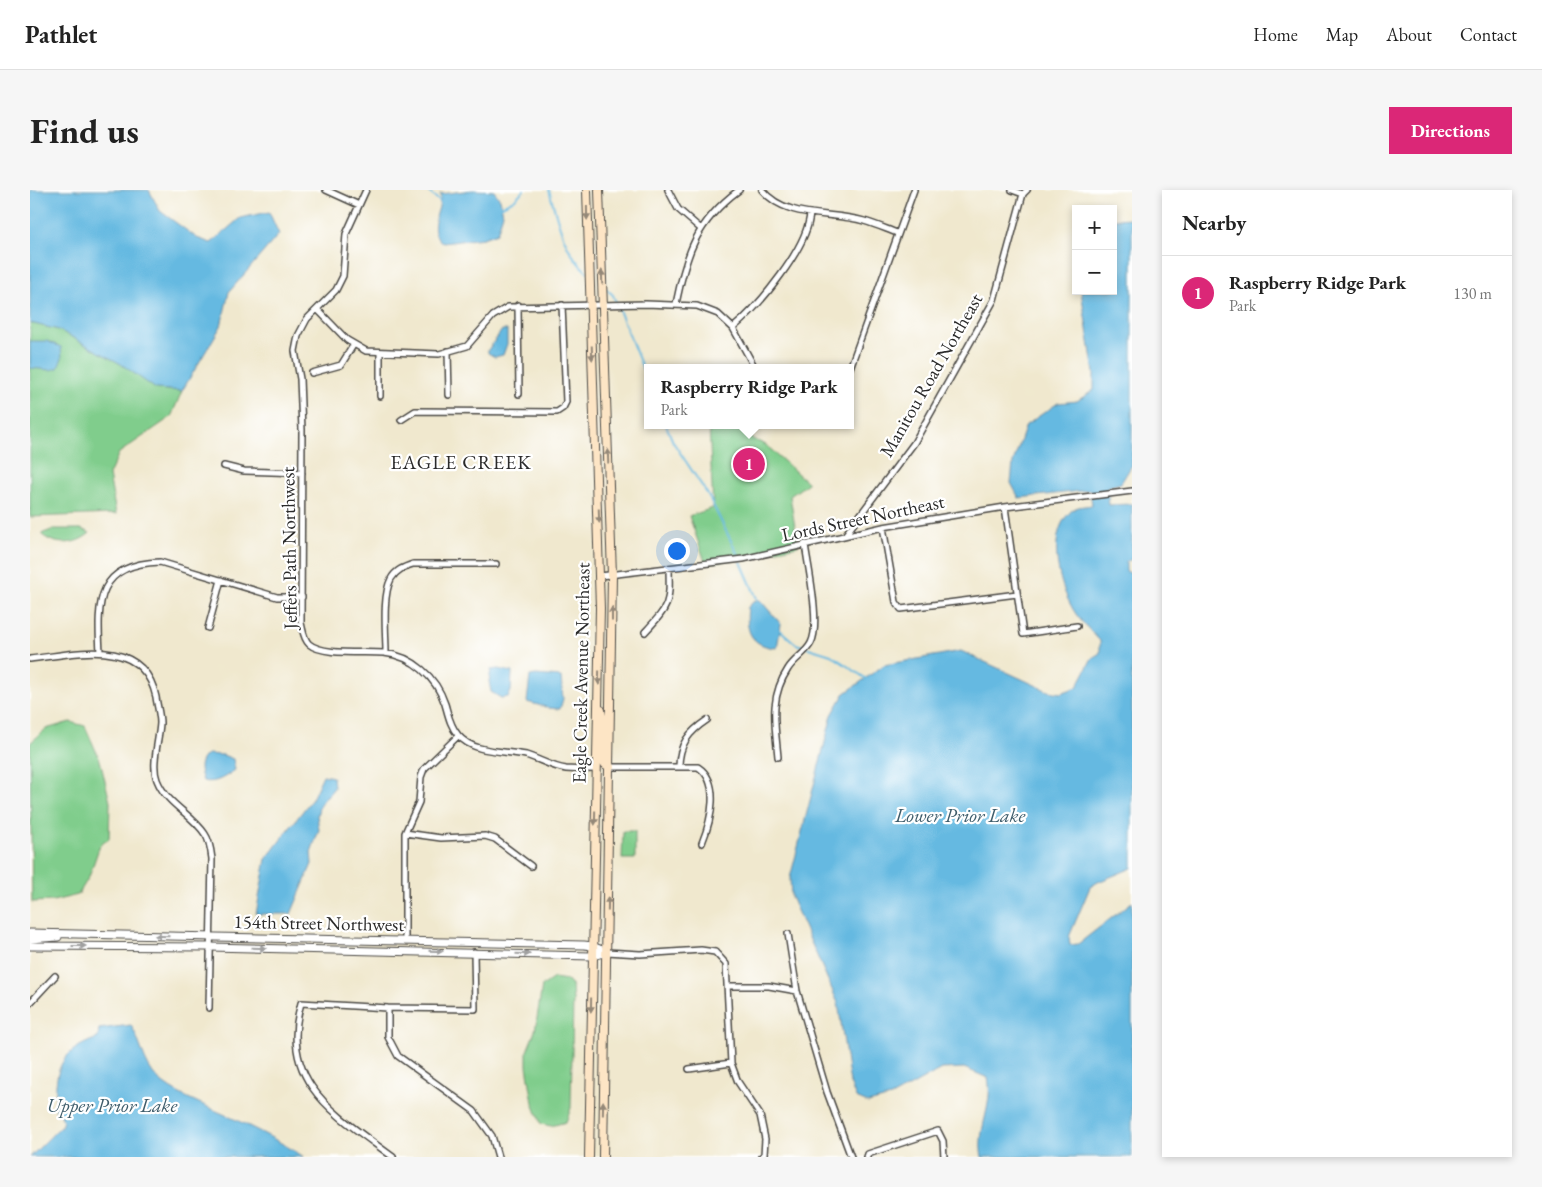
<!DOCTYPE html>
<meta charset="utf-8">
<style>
:root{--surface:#fff;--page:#f6f6f6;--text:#222;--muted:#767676;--line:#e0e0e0;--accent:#db2777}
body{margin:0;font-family:"EB Garamond",serif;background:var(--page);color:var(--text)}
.controls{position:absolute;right:15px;top:15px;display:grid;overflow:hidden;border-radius:0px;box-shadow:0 2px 8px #0003}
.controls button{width:45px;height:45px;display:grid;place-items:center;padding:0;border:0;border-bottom:1px solid var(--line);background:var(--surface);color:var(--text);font:25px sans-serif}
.you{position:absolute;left:646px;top:360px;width:18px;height:18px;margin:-12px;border:4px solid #fff;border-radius:50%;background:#1a73e8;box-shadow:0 0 0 8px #1a73e833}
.badge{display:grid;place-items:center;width:32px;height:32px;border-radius:50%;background:var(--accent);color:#fff;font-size:16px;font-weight:700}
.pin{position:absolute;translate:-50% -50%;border:2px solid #fff;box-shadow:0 1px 5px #0006}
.popup{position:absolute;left:614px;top:174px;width:210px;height:65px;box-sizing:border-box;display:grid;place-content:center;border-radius:0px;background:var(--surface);filter:drop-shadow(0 1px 4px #0005);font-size:16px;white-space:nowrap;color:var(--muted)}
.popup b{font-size:19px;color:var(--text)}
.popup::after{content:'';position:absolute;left:50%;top:100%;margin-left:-10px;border:10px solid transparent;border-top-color:var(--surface)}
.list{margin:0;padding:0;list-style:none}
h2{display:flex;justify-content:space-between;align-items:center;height:65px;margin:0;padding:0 20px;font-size:21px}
h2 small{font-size:16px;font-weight:400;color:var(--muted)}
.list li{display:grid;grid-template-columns:32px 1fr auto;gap:15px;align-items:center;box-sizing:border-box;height:75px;padding:0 20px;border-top:1px solid var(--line)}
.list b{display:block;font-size:19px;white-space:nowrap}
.list p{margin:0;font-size:16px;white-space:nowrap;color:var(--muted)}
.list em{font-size:16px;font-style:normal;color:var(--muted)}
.map{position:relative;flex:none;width:1102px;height:967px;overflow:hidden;border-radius:0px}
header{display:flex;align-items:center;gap:30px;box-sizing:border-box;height:70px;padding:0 25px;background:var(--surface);border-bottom:1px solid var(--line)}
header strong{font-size:24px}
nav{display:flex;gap:28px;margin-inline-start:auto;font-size:18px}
.intro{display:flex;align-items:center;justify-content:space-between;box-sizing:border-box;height:120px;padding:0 30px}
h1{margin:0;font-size:35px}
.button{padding:12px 22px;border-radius:0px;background:var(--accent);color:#fff;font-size:18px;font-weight:700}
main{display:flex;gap:30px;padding:0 30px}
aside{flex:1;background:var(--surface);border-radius:0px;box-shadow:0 2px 8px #0003}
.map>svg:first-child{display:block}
.green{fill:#80cd8c;stroke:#567c5c}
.water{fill:#65b9e1;stroke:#487286}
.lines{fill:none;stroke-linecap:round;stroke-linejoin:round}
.stream{stroke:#65b9e1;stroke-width:2}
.minor-casing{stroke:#494743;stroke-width:8}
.tertiary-casing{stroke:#494743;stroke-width:9}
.secondary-casing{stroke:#494743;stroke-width:10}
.minor{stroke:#fff;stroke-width:5}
.tertiary{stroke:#fff;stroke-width:7}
.secondary{stroke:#fde5c5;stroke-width:8}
.oneway{fill:#948878}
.oneway2{fill:#a0a0a0}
.labels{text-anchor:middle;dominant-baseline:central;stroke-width:4.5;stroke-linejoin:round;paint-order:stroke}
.street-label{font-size:19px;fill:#2b2b2b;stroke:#fff}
.neighbourhood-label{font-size:20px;letter-spacing:1px;fill:#2b2b2b;stroke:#fff}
.water-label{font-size:20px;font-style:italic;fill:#3f5d6b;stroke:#fff}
</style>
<header>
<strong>Pathlet</strong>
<nav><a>Home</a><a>Map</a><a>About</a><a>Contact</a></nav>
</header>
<div class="intro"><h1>Find us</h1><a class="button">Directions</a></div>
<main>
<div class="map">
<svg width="1102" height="967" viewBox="0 0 1102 967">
<rect width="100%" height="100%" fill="#fff"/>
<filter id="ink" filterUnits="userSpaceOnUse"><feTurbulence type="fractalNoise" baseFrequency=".02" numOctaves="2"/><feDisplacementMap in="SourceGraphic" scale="10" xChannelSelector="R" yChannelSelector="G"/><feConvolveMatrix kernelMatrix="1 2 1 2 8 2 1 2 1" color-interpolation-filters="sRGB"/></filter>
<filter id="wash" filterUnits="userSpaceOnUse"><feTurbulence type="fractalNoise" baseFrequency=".0096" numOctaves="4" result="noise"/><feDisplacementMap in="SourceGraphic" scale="20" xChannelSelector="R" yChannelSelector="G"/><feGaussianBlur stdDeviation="1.12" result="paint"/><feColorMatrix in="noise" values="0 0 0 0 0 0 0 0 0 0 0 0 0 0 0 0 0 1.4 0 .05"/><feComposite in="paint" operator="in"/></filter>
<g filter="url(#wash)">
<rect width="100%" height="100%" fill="#f0e8ce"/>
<path class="green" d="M0,133L29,140L91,174L126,199L152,201L141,227L89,263L79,285L86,324L0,327Z
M679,235H728L721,248L736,255L778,293L760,306L768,356L676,374L659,326L683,318Z
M24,339H51L60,343C47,355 25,357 11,344Z
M40,532L55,536L70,570L80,612L79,649L70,655L59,687L48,705L23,711L2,712L0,553L16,539Z
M593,641H605V669H592Z
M524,788L537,790L542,796L543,810L541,918L536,932L521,936L511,934L503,913L497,876V861L505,841L512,796Z"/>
<path class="water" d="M0,0H119L130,21L167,48L181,53L210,28L239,22L249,44L199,102L191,136L152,201L126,199L91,174L29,140L0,133Z
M443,0L464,1L470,9L473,24L467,43L453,48L413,53C394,39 413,20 410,4Z
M1102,28V275L1091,293L1077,297L1079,315L1102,314V369L1096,372V381L1102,384V678L1068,692L1060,697L1039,747L1040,755L1048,754L1102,712V967H952C946,940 964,916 958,888L934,878L911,879L861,907L838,913L826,908L820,893L808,813L761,707L760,688L802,525L814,504L854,475L931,461L1018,501L1031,503L1047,497L1062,468L1070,463V451C1063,443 1055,436 1049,428C1029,403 1013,341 1044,319C1048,316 1057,316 1062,315L1060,300L989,308L981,293L983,273L996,235L1028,213L1047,211L1064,200V183L1051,101H1083V29Z
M472,140H477V154L473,165L465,167L458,163V160Z
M0,151H17L31,157L32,168L28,178L20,180L0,178Z
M730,410L751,434L747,458C721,456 715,442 718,417L723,412Z
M468,479L482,482L481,501L478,507L471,508L461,502L459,491L461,480Z
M506,485L531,487L533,509L530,519L519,518L497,512L500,486Z
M177,564L193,565L203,569L205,580C195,587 186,594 173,591C169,579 168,572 177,564Z
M293,585L303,587L304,598L290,614L287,626L289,640L281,662L282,674L261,724H226L236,669L282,609Z
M101,835C111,852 113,874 128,889C143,903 164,910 182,919C214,933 245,948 274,967H0L31,936L33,931L31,925L26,923C24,882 27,862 68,848L69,839Z"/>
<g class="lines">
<path class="stream" d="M396,0L412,13
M519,0C528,30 533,61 557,82
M470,17L484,10L494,0
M574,97L583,105L618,192
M636,235L643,252L678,305L709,367
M711,372L728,411
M750,440L766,454L801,465L838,490"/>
</g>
</g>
<g filter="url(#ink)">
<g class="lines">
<g class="minor-casing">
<path id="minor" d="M296,0L329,15
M336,0L316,44L313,86L306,100L277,129L268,146L265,161L270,189L272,240L271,433C273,440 273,448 279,454C293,466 335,461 354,463C383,466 406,487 415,514C418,524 420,536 428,545C444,564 474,560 496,565C509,569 522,577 536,579C545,580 556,579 566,579
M638,0L648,19L671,39
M732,0C757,30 800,21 834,31C845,34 856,39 867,43
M982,0L993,4
M646,114C656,64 666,32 709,0
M488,115L489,204
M287,119L317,150L336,161L409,164L437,156L463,126L478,117L616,114L667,116L688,124L703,138L725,178
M703,138C729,116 778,58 780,23
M418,161L419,205
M820,178L884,0
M282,183L311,175L324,154
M350,206V162
M371,230L385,221L527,222L533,218L536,212L532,115
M194,276L214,281L272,283
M975,317L993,444L1047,436
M853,337L866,412L871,419L987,404
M816,344L884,253L964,110L993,4L997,0
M570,386L713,369L853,337L975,317L1102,301
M178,438L191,390
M615,442C639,416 640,415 639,379
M70,462C67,411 67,374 130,372L247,407H272
M356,463C356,443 352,406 361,389C366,380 374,377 383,374H466
M0,469C45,464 113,445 126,507C127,515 130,525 130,533C129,551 121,574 127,590C137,615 161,623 175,644C180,651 181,661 182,669L179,818
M748,567C745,534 739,508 758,479C764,469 776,463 781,453C791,434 778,377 775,354
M580,577H668C691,592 681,631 672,653
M649,577C649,554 659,542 677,530
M375,643L411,648L455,646L465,649L501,676
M758,744L767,801L797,902L821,967
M375,750V643L389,612L391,587L394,579L428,546
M577,762L610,764L671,760L685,762L696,774L701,873L708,892L730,925L735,949L734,965L731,967
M698,796H739L767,801
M0,813L25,786
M358,818V847L368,866L444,921L462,946L468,967
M659,879L701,873
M363,967C307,925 248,893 271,813L358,818L445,819L444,762
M837,967L838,964L908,941L913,951L914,967"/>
</g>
<g class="tertiary-casing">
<path id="tertiary" d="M0,743L554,755L562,756L577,762
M0,749L28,747
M0,756L180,757L562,766L577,762"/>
</g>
<g class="secondary-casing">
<path id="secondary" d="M557,0L570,418L559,967
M569,0L582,385L573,967
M571,520L574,539V570L575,574L580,577"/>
</g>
<use href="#minor" class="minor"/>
<use href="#tertiary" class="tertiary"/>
<use href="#secondary" class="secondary"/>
</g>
<defs><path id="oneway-solid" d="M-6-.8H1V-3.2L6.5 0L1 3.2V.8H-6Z" transform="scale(1.25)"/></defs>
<g class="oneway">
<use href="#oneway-solid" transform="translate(557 23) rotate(89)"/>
<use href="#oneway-solid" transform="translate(572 87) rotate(-92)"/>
<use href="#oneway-solid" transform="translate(562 163) rotate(88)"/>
<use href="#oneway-solid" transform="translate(578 266) rotate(-92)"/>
<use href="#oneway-solid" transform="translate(569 326) rotate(88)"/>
<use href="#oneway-solid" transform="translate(582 424) rotate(-90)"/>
<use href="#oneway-solid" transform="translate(569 488) rotate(91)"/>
<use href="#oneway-solid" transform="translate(565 628) rotate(91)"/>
<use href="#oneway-solid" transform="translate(578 714) rotate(-89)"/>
<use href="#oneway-solid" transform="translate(561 815) rotate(91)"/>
<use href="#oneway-solid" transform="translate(573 918) rotate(-89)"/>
</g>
<g class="oneway2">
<use href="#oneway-solid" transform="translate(132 746) rotate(-179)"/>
<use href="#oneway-solid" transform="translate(49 756)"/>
<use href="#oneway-solid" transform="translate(229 758) rotate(1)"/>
<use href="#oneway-solid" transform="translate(406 761) rotate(1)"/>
<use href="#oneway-solid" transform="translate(493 764) rotate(2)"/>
</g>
</g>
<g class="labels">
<g class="street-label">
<text transform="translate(901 185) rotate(-60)">Manitou Road Northeast</text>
<text transform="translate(833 328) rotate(-12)">Lords Street Northeast</text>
<text transform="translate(259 358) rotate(-91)">Jeffers Path Northwest</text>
<text transform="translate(551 483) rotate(-89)">Eagle Creek Avenue Northeast</text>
<text transform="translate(289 733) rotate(1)">154th Street Northwest</text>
</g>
<g class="neighbourhood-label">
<text x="431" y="272">EAGLE CREEK</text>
</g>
<g class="water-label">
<text x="930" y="625">Lower Prior Lake</text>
<text x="82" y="915">Upper Prior Lake</text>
</g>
</g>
</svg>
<div class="controls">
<button>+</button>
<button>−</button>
</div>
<div class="you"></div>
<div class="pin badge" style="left:719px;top:274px">1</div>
<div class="popup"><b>Raspberry Ridge Park</b>Park</div>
</div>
<aside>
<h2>Nearby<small></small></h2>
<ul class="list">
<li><span class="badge">1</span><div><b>Raspberry Ridge Park</b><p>Park</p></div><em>130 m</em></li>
</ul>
</aside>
</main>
